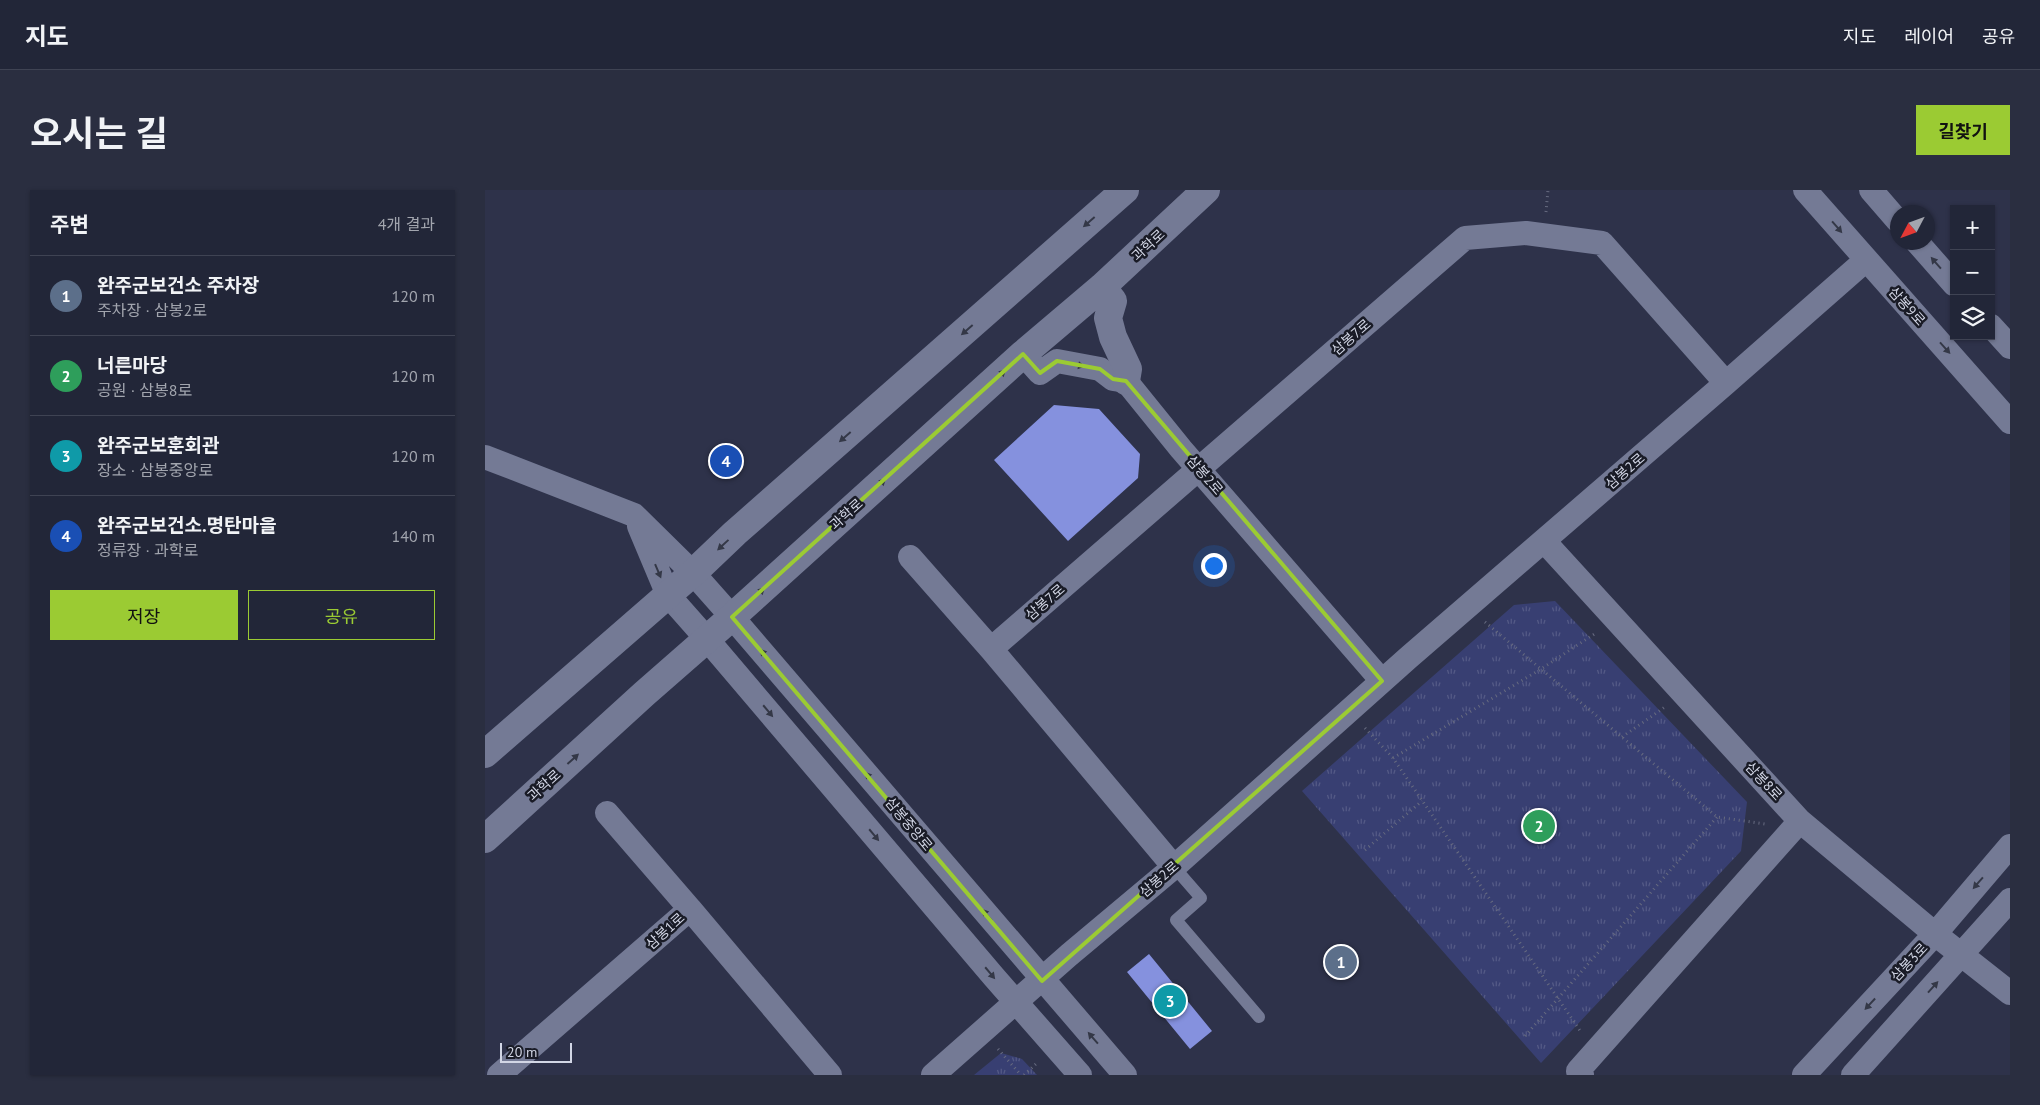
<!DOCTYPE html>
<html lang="ko">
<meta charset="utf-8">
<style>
:root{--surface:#222638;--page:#2a2e40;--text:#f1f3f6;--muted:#a2a5ae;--line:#3f4353;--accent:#9bcb33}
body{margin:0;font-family:"PT Sans","Noto Sans KR",sans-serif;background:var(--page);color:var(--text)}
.controls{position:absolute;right:15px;top:15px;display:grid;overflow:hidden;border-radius:0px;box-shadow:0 1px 4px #0004}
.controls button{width:45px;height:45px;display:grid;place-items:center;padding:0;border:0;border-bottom:1px solid var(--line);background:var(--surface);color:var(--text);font:25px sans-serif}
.compass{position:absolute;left:1405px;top:15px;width:45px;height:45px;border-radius:50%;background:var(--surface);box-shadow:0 1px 4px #0004;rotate:229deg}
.scale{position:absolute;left:15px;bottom:12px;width:72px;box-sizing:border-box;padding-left:5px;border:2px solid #d2d6e5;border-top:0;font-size:14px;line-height:18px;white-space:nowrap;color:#d2d6e5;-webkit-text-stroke:4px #191b26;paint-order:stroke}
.you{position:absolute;left:728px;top:375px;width:18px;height:18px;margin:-12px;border:4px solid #fff;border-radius:50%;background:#1a73e8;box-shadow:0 0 0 8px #1a73e833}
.badge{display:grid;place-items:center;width:32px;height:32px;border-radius:50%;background:var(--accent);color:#fff;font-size:16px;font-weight:700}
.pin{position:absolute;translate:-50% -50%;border:2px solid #fff;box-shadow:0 1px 5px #0006}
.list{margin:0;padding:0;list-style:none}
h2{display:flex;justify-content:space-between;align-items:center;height:65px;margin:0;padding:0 20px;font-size:21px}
h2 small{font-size:16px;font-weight:400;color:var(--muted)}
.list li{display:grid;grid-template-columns:32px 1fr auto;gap:15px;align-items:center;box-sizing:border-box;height:80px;padding:0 20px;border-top:1px solid var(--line)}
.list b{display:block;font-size:19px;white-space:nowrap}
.list p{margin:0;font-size:16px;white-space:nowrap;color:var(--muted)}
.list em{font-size:16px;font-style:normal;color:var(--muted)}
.actions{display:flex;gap:10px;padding:15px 20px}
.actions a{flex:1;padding:11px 0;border:1px solid var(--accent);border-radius:0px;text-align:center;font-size:18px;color:var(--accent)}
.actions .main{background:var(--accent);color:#111}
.icon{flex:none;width:28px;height:28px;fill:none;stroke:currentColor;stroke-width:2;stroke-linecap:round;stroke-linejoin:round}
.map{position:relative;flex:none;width:1525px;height:885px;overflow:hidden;border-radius:0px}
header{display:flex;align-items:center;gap:30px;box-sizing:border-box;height:70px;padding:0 25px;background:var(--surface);border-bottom:1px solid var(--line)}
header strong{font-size:24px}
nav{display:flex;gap:28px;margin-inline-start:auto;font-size:18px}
.intro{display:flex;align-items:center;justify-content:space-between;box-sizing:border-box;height:120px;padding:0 30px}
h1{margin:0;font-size:35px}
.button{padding:12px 22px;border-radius:0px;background:var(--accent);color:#111;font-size:18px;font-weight:700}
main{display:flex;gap:30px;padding:0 30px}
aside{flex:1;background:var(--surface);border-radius:0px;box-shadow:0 1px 4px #0004}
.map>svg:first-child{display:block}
.park{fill:url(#park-tufts)}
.building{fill:#8591de}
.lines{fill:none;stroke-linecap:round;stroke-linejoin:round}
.path{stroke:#676b80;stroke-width:3;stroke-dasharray:1 4;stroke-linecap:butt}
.service{stroke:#747a95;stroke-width:12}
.minor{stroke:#747a95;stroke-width:24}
.tertiary{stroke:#747a95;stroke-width:28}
.oneway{fill:#343847}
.marked{fill:none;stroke:#9bcb33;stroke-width:4;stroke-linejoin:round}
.labels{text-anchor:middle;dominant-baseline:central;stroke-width:5;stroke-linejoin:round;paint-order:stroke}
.street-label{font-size:14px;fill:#d2d6e5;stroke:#191b26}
</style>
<header>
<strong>지도</strong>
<nav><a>지도</a><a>레이어</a><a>공유</a></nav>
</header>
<div class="intro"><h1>오시는 길</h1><a class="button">길찾기</a></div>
<main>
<aside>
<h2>주변<small>4개 결과</small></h2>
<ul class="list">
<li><span class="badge" style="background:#5c6f8a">1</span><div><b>완주군보건소 주차장</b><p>주차장 · 삼봉2로</p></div><em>120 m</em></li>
<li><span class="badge" style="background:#2e9e5b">2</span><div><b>너른마당</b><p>공원 · 삼봉8로</p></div><em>120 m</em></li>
<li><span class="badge" style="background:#0f9aa8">3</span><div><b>완주군보훈회관</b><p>장소 · 삼봉중앙로</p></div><em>120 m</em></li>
<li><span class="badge" style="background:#1a4fb4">4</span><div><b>완주군보건소.명탄마을</b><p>정류장 · 과학로</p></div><em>140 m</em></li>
</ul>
<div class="actions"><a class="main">저장</a><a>공유</a></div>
</aside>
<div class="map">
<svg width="1525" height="885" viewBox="0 0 1525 885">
<defs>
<pattern id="park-tufts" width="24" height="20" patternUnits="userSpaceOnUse" patternTransform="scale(1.25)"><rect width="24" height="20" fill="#383f72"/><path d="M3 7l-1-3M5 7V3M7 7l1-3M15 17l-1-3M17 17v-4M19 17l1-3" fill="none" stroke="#545a86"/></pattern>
</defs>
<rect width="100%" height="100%" fill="#2e324a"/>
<path class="park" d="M1070,411L1262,612L1256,661L1056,873L817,601L1029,415Z
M516,863L537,869L552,885H489Z"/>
<path class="building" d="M569,215L614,219L655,264L653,288L583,351L509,270Z
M664,764L727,841L705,859L642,782Z"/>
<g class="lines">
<path class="path" d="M1061,22L1063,0
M1000,432L1232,627L1280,634
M880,538L908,568L1096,842
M1137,547L1180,517
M908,568L1056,479L1111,443
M880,660L937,611
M1040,846L1232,627
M513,859L536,885
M539,885L553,872"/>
<path class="service" d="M689,677L716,708L691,730L774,827"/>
<path class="minor" d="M1320,0L1525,232
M1386,0L1412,30
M1432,52L1469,94
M1506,136L1525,157
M538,164L555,183L572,171L615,179L628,189L641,191L696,259L897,491
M0,267L149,325L208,383L247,427L640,885
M154,336L183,405L221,448L509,787L595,885
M1059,351L1315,631L1450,744L1525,803
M425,367L506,459L689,677
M506,459L980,48L1041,43L1117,53L1241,193
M122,623L205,719
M14,885L205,719L345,885
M448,885L584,765L689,677L923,468L1241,193L1381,70
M1097,885L1093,881L1315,631
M1319,885L1450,744L1525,656
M1368,885L1525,710"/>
<path class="tertiary" d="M617,97L628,111L623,128L628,147L643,179L641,191
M0,564L208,383L250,343L640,0
M0,649L159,504L247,427L538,164L617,97L721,0"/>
</g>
<defs><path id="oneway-solid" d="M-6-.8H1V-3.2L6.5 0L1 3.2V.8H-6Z" transform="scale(1.25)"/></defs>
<g class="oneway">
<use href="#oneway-solid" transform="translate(604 32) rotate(139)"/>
<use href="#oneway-solid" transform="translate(1352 37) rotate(49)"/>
<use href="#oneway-solid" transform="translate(1451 73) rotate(-131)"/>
<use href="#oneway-solid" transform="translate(482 140) rotate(139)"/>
<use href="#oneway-solid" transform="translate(1460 158) rotate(48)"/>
<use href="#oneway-solid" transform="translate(592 175) rotate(11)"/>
<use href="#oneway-solid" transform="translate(515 185) rotate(-42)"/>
<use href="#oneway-solid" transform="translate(360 247) rotate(139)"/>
<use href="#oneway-solid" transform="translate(395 294) rotate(-42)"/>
<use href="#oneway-solid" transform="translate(238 355) rotate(137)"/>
<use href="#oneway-solid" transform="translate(173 381) rotate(67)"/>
<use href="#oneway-solid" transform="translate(274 403) rotate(-42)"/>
<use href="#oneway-solid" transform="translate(280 465) rotate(-130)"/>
<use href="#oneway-solid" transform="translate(283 521) rotate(50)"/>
<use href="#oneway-solid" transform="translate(88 569) rotate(-42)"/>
<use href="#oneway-solid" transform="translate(385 588) rotate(-130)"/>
<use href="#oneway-solid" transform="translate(389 645) rotate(50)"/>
<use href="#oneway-solid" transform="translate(1493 693) rotate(131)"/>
<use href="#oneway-solid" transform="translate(502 725) rotate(-130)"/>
<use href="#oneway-solid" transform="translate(505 783) rotate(50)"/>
<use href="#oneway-solid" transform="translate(1448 797) rotate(-48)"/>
<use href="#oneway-solid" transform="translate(1385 814) rotate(133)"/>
<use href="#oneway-solid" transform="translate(608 848) rotate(-131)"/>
</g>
<path class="marked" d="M538,164L555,183L572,171L615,179L628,189L641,191L897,491L557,791L247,427Z"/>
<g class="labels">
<g class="street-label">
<text transform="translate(663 55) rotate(-43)">과학로</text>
<text transform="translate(1422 116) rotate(48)">삼봉9로</text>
<text transform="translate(866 147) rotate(-41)">삼봉7로</text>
<text transform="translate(1140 281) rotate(-41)">삼봉2로</text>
<text transform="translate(720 285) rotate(49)">삼봉2로</text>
<text transform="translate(361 324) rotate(-42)">과학로</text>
<text transform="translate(560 412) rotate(-41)">삼봉7로</text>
<text transform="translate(1279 591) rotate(47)">삼봉8로</text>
<text transform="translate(59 595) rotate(-42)">과학로</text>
<text transform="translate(424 634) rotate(50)">삼봉중앙로</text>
<text transform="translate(674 689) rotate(-41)">삼봉2로</text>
<text transform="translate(180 741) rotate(-42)">삼봉1로</text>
<text transform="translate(1424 772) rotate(-47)">삼봉3로</text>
</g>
</g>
</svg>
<div class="controls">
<button>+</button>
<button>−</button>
<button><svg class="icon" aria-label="layers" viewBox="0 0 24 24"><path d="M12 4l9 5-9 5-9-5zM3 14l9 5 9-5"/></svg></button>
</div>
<svg class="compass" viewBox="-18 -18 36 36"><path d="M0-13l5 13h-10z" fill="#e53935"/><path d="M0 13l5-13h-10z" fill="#a2a5ae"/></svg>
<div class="scale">20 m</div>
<div class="you"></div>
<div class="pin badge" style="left:856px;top:772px;background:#5c6f8a">1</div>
<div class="pin badge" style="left:1054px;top:636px;background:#2e9e5b">2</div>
<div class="pin badge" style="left:685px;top:811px;background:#0f9aa8">3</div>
<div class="pin badge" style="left:241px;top:271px;background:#1a4fb4">4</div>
</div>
</main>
